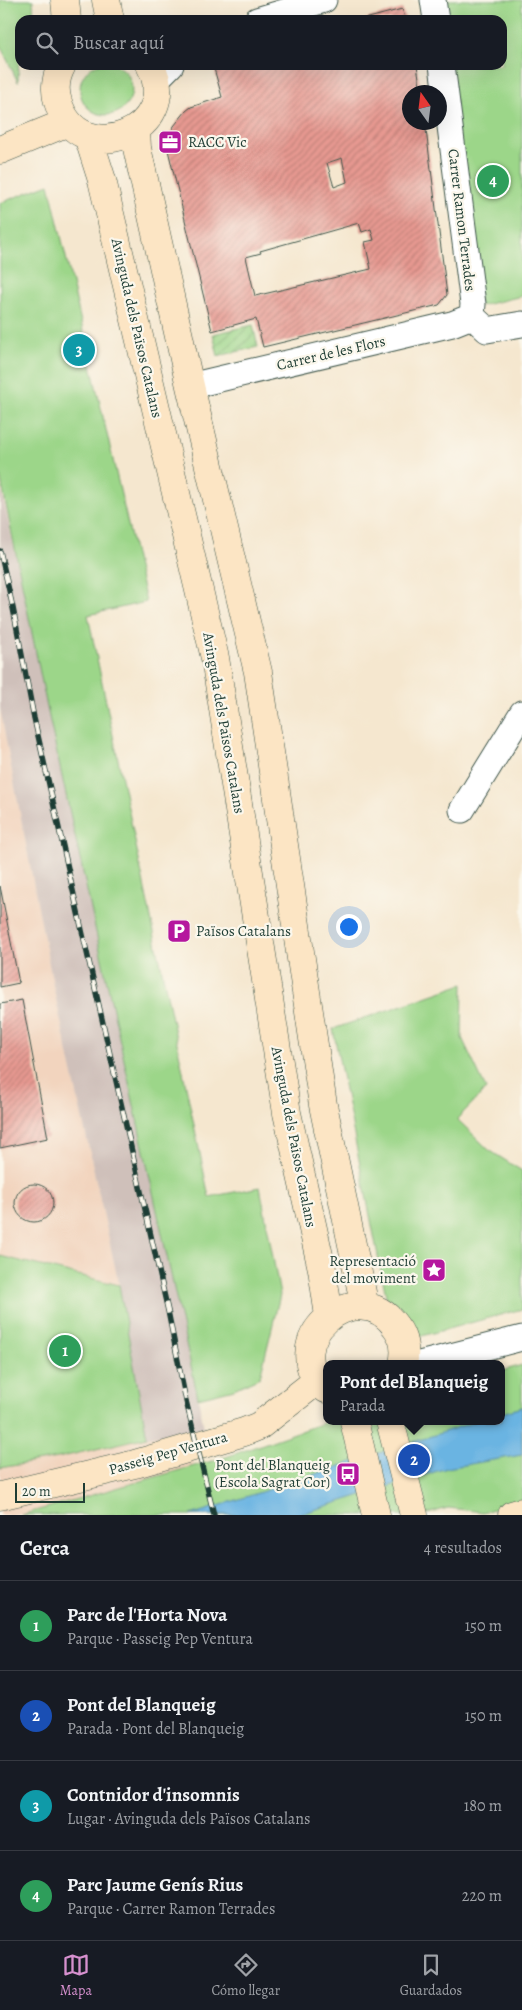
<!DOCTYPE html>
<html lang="es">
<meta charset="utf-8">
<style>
:root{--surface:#171b24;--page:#242831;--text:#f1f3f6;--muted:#9ea1a6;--line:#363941;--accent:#d690ce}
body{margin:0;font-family:Alegreya,serif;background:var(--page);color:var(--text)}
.compass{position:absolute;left:402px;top:85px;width:45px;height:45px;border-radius:50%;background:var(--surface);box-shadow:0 5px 20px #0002;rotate:346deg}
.scale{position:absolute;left:15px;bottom:12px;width:70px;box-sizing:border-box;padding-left:5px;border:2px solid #1f3d34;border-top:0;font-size:14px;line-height:18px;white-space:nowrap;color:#1f3d34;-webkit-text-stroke:4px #fbf7ec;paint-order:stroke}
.you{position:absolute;left:348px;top:926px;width:18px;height:18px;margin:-12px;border:4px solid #fff;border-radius:50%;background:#1a73e8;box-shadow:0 0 0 8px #1a73e833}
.badge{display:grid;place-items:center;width:32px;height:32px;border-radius:50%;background:var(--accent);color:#fff;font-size:16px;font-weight:700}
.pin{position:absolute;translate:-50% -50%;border:2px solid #fff;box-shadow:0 1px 5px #0006}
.popup{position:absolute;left:323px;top:1360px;width:182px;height:65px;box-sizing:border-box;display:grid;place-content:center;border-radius:10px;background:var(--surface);filter:drop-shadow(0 1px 4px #0005);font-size:16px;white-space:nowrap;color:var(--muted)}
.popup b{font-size:19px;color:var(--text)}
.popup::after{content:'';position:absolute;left:50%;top:100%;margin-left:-10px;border:10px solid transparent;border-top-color:var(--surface)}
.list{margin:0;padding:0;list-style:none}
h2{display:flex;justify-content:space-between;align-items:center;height:65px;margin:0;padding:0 20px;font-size:21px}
h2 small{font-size:16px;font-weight:400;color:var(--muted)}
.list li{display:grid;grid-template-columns:32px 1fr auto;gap:15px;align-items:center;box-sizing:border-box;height:90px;padding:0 20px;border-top:1px solid var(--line)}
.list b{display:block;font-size:19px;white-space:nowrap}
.list p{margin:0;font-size:16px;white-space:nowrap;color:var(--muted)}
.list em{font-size:16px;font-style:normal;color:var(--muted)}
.icon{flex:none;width:28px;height:28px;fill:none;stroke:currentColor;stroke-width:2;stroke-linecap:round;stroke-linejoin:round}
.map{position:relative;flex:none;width:522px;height:1515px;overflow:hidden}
.search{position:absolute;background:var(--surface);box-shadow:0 5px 20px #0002;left:15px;right:15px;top:15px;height:55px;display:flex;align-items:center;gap:12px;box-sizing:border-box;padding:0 18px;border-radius:15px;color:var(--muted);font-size:19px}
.sheet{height:425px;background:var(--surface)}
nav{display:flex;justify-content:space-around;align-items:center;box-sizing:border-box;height:70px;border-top:1px solid var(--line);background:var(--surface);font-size:14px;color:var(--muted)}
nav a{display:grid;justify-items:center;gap:2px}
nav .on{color:var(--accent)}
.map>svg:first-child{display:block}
.built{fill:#f2d4be}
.industrial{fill:#cfc0ba}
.green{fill:#9cd689;stroke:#5e8a5e}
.garden{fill:url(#garden-furrows);stroke:#5e8a5e}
.water{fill:#6ab4e2;stroke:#44788b}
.building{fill:url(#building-hatch);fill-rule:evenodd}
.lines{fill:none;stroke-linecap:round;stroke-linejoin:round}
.street-casing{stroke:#3f564b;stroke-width:27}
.secondary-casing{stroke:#3f564b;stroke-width:29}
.street{stroke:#fff;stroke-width:25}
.secondary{stroke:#fce5c4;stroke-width:28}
.rail-casing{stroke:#1f3d34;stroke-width:5.5}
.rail{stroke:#fbf7ec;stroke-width:4;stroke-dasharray:11;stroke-linecap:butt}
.labels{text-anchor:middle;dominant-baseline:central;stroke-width:4.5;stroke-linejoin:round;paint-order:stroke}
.poi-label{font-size:15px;fill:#1f3d34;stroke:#fbf7ec;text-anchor:start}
.street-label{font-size:15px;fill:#1f3d34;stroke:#fbf7ec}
</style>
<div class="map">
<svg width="522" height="1515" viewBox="0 0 522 1515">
<defs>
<pattern id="garden-furrows" width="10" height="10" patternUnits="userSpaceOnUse" patternTransform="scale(1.25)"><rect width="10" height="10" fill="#9cd689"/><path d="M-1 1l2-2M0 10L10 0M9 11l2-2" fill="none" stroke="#7faf71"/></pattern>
<pattern id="building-hatch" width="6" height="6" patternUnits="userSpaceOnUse" patternTransform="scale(1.25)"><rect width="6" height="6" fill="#e79991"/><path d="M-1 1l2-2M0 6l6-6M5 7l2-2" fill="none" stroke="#bb7e77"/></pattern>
</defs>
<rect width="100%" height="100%" fill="#fbf7ec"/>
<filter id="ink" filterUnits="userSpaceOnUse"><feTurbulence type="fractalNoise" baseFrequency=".02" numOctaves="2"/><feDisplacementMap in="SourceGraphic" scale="10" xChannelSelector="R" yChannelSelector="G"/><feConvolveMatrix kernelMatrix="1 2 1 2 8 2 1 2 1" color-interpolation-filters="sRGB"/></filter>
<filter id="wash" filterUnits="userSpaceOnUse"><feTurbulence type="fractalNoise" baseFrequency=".0096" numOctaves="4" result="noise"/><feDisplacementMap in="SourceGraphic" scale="20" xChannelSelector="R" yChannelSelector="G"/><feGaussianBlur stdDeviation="1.12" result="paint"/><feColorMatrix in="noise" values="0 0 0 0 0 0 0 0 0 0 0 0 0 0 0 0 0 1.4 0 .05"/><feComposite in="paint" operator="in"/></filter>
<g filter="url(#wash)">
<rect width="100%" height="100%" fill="#f5e7cf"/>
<path class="built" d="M0,709L54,990L119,1285L147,1436L204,1428L192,1467L21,1515H0Z"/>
<path class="industrial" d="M0,484L198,1398L204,1428L147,1437L119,1285L54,990L0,709Z"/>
<path class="green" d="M0,0H33L34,20H20L18,82L0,45Z
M441,0H522V296L480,306L449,65H502V20H443Z
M80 89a26 26 0 1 1 52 0a26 26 0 1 1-52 0Z
M49,184L146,602L88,615L209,1197L260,1187L280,1295L260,1377L234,1389L198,1398L49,717L0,475V203Z
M463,984L462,1038L486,1089L457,1119L489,1150L522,1171V1309L418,1337L386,1296L333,1029Z
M0,1256L119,1285L147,1437L58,1458L0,1468Z
M522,1365V1501L483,1512L448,1508L424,1515H21L226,1457L329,1421H502V1371Z"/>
<path class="garden" d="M253,325L258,347L218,356L213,334Z"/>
<path class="water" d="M522,1407V1455L447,1468L298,1515H191L477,1421H502V1413Z"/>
<g id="blocks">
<path class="building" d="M402,9L406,20H365V19Z
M213,65H417L421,92H410V122H425L447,295L439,305L263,347L256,319L212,331L168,150L170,134L174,126L186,111L191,107L222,97ZM342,158L347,182L334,187L327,163ZM359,223L362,232L371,229L374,240L365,242L371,269L255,296L246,257L261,253L260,251Z
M0,886L19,983L0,987Z
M22,1000L48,1138L0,1148V1004Z
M15 1203a19 19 0 1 1 38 0a19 19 0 1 1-38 0Z"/>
</g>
</g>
<g filter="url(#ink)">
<use href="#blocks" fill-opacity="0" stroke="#3f564b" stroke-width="1"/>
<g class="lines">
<g class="street-casing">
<path id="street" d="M433,0L436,20
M257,20L324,0
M442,65L473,304L472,316
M156,80L171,65
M472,316L487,330L522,324
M190,386L452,324L472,316
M462,810L522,713
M419,1364L522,1338"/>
</g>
<g class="secondary-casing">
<path id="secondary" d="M65,0L67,20
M106,0L110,20
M62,65C56,76 54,90 58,102C79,173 185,130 150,65
M136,130L137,148L190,386L258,672L323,1105L365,1307
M88,136L102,180L215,658L287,1113L322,1269L329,1316
M0,150L68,122
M326,1389C274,1344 356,1270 396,1327C404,1337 406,1351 403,1364
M354,1421L376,1515
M390,1421L414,1515
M0,1496L135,1464L244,1432L259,1426L318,1380
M512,1515L522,1512"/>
</g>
<use href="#street" class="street"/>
<use href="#secondary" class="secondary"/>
<g class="rail-casing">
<path id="rail" d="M0,551L13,608L34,718L168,1311L186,1401L214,1515"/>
</g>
<use href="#rail" class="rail"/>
</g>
</g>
<defs>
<g id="office-square" transform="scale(1.25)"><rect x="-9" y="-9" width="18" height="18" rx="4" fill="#b5179e" stroke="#fbf7ec"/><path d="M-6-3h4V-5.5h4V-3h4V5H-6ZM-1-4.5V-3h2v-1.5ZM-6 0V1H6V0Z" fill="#fff"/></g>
<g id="parking-square" transform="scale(1.25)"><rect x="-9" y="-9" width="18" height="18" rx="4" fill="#b5179e" stroke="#fbf7ec"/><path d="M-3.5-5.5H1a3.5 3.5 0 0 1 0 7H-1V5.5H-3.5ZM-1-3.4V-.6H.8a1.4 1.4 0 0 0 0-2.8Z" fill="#fff"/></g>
<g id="sight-square" transform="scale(1.25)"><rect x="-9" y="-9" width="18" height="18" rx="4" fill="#b5179e" stroke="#fbf7ec"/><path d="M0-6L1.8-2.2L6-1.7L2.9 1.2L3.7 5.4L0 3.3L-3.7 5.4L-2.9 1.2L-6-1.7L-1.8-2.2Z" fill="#fff"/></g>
<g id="bus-square" transform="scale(1.25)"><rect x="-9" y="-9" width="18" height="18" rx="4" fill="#b5179e" stroke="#fbf7ec"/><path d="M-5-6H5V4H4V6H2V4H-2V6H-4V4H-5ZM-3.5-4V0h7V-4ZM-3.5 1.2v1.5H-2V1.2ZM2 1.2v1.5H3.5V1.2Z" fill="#fff"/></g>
</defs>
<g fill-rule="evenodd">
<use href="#office-square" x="170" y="142"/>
<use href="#parking-square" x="179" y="931"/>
<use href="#sight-square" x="434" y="1270"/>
<use href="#bus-square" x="348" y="1474"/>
</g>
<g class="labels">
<g class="poi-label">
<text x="188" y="142">RACC Vic</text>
<text x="196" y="931">Països Catalans</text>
<text x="416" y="1261" text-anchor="end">Representació<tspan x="416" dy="17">del moviment</tspan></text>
<text x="330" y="1465" text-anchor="end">Pont del Blanqueig<tspan x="330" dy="17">(Escola Sagrat Cor)</tspan></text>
</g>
<g class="street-label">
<text transform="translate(462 220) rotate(83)">Carrer Ramon Terrades</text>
<text transform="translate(137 328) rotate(77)">Avinguda dels Països Catalans</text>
<text transform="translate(331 353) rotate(-13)">Carrer de les Flors</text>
<text transform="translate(224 723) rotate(80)">Avinguda dels Països Catalans</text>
<text transform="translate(294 1137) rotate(79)">Avinguda dels Països Catalans</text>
<text transform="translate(168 1453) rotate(-16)">Passeig Pep Ventura</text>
</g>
</g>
</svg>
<svg class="compass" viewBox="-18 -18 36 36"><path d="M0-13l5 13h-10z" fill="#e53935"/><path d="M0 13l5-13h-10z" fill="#9ea1a6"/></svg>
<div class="scale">20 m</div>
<div class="you"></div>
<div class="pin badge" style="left:65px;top:1351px;background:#2e9e5b">1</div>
<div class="pin badge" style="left:414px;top:1460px;background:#1a4fb4">2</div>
<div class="popup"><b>Pont del Blanqueig</b>Parada</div>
<div class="pin badge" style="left:79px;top:350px;background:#0f9aa8">3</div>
<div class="pin badge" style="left:493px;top:181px;background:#2e9e5b">4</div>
<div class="search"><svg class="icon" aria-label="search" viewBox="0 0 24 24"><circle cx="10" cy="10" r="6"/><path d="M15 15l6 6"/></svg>Buscar aquí</div>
</div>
<section class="sheet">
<h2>Cerca<small>4 resultados</small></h2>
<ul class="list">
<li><span class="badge" style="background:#2e9e5b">1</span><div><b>Parc de l'Horta Nova</b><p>Parque · Passeig Pep Ventura</p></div><em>150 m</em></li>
<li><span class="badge" style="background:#1a4fb4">2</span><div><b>Pont del Blanqueig</b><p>Parada · Pont del Blanqueig</p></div><em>150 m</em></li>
<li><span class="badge" style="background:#0f9aa8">3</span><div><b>Contnidor d'insomnis</b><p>Lugar · Avinguda dels Països Catalans</p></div><em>180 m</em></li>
<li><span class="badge" style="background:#2e9e5b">4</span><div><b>Parc Jaume Genís Rius</b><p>Parque · Carrer Ramon Terrades</p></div><em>220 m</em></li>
</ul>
</section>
<nav>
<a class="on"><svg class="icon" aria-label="map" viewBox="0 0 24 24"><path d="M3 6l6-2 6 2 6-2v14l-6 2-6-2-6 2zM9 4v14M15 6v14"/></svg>Mapa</a>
<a><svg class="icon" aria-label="directions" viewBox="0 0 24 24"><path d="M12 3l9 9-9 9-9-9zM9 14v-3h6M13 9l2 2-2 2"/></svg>Cómo llegar</a>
<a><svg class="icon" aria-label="saved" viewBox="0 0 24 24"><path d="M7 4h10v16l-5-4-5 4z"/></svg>Guardados</a>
</nav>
